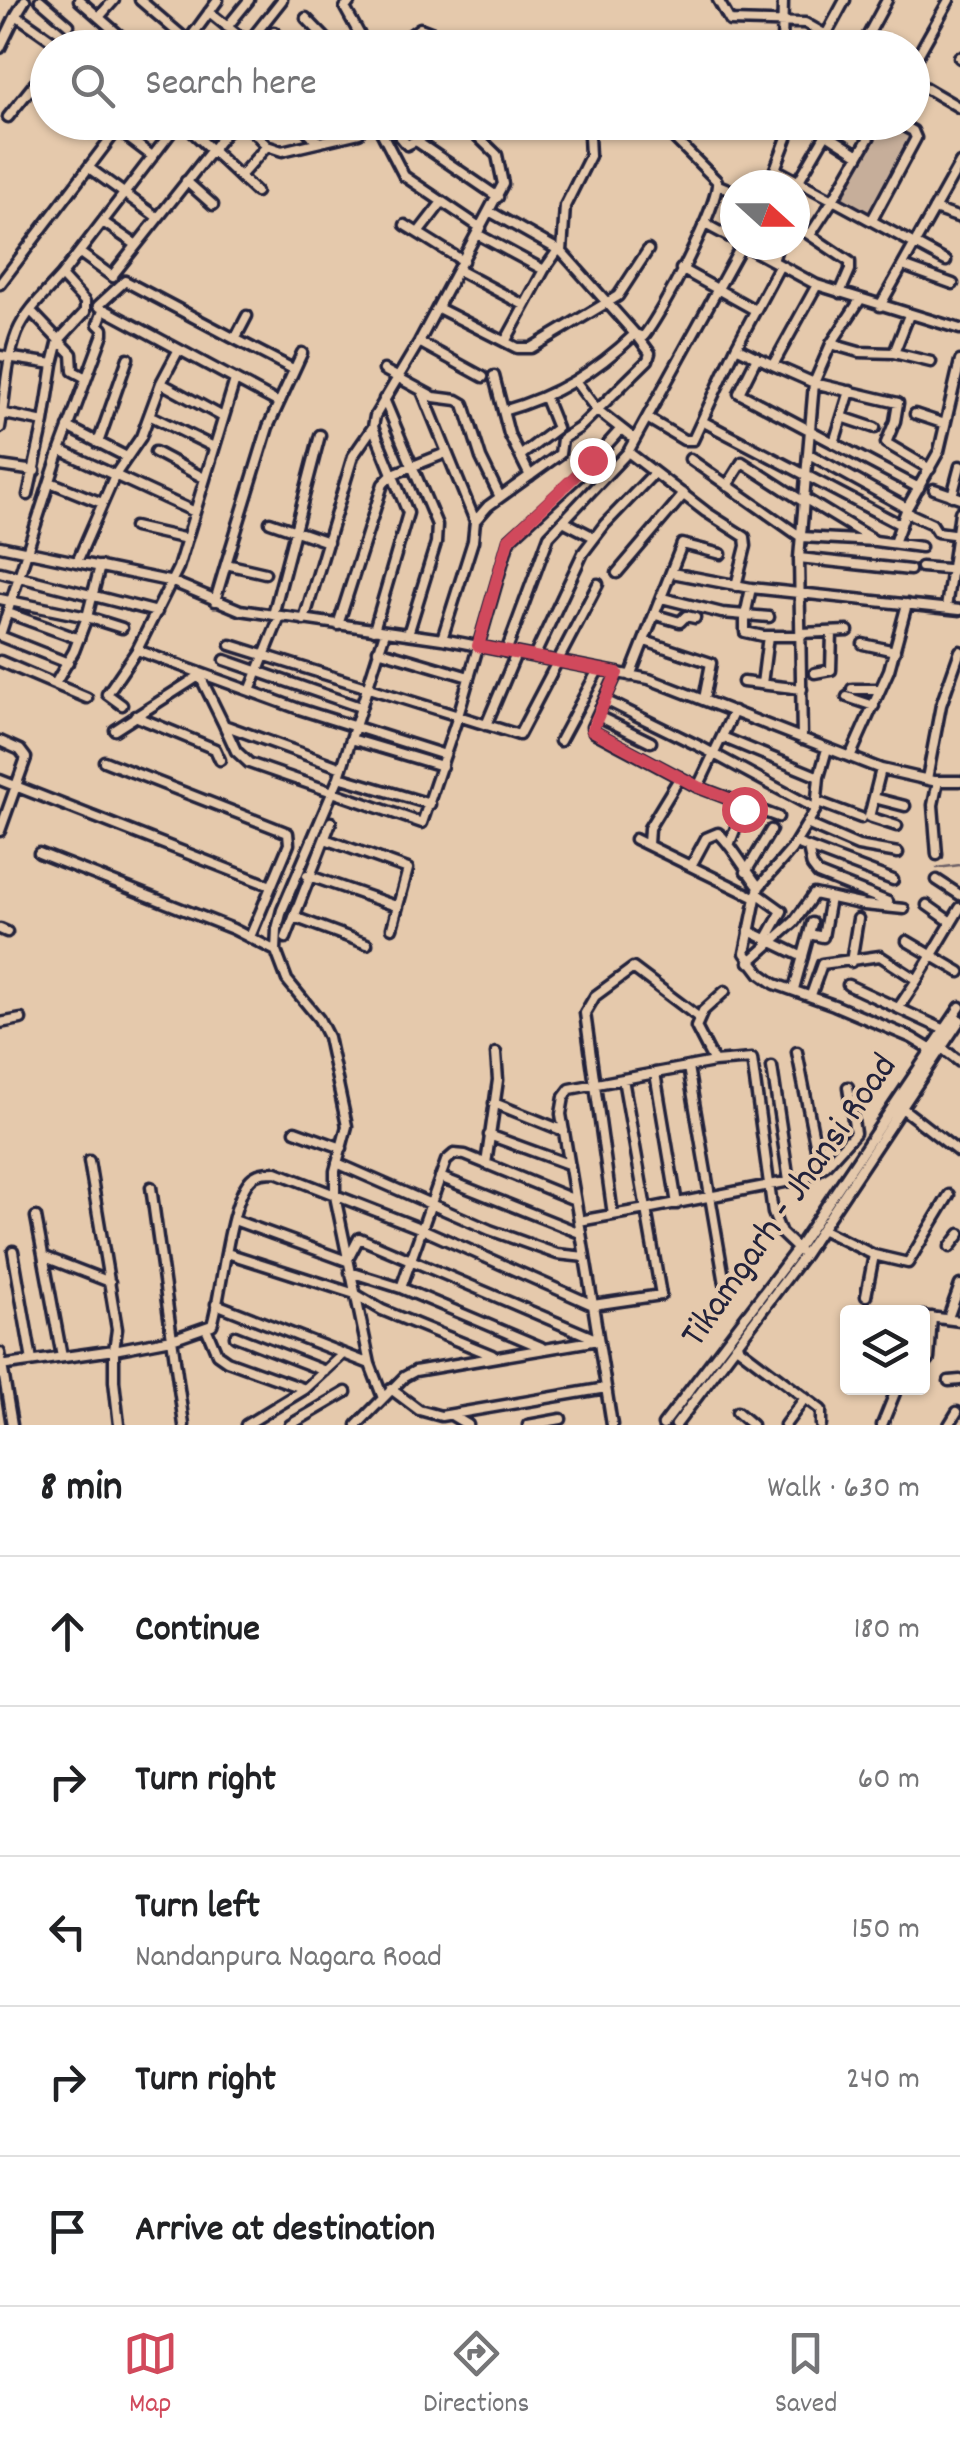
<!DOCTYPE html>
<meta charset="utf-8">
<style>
:root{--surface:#fff;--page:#f2f2f2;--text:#202124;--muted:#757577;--line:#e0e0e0;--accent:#d1495b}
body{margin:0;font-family:Dekko,sans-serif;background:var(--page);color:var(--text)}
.controls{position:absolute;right:30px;bottom:30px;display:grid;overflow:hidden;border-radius:10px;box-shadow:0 2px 8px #0004}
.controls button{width:90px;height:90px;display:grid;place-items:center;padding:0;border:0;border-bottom:2px solid var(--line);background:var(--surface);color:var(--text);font:50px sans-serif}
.compass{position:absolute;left:720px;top:170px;width:90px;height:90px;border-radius:50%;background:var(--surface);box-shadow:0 2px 8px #0004;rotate:111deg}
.stop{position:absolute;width:30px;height:30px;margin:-22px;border:8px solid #d1495b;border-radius:50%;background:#fff}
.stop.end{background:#d1495b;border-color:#fff;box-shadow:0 2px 10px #0008}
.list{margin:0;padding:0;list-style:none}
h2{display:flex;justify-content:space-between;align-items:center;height:130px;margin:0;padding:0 40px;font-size:42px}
h2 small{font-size:32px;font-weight:400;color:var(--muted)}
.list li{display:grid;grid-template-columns:65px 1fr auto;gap:30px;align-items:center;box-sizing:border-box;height:150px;padding:0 40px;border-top:2px solid var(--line)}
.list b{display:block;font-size:38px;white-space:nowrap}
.list p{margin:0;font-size:32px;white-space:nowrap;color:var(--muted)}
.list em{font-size:32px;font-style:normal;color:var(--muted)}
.icon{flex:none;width:55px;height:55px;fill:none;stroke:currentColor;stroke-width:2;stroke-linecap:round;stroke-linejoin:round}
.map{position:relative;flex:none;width:960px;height:1425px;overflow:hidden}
.search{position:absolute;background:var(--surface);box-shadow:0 2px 8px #0004;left:30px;right:30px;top:30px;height:110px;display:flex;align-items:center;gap:25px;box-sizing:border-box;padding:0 35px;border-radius:55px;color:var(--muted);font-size:38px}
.sheet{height:880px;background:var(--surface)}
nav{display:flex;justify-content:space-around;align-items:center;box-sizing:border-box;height:140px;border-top:2px solid var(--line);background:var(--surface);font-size:28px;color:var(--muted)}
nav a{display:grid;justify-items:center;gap:5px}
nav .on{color:var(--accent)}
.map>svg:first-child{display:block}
.green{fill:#c6ae9a;stroke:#74686a;stroke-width:2.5}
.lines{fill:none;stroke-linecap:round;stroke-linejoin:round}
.stream{stroke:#6c6166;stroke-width:2.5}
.minor-casing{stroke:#22223b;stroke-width:15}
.minor{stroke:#e5c9ac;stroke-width:8}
.route{stroke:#d1495b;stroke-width:12}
.labels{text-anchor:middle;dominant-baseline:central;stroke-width:8;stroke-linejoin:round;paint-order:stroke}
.street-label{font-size:38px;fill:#22223b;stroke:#e5c9ac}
</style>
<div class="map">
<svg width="960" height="1425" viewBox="0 0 960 1425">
<rect width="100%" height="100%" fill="#e5c9ac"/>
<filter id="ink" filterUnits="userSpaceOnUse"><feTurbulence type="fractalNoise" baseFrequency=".01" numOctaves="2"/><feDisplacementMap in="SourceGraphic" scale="20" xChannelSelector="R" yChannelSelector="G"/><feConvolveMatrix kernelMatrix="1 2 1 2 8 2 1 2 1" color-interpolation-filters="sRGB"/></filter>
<g filter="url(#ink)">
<path class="green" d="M883,123H893L913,136L870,214L841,200Z"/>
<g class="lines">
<path class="stream" d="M937,868L960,865"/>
<g class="minor-casing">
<path id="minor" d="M40,0L69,25
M79,0L134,48
M140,0L196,48
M351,0L345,8L367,48
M718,0L730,21L805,23L849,48
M209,12L254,48
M16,15L25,0
M99,17L114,0
M306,18L335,48
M227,27L249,0
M274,32L292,48
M826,35L845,0
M248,43L282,0
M0,48L16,15L63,48
M183,48L218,0
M393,48L420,28L454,41
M782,48L783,0
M861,48L887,0
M959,57L960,58
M912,66L949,0
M912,80L960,108
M8,117L48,67
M182,122L256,192
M244,122L267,146L282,151L359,133
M298,122L319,142
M376,122L404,176L481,228
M808,122L859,155
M878,122L833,200L946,261
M389,123L407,145L454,122
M118,130L152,156
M313,137L323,122
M416,141L498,197
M89,168L157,217
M777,170L833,200L810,235
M240,176L267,146
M186,181L213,205
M798,182L826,134
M718,185L735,192
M769,185L793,122
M934,209L960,218
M489,211L562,252L635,334L643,337C660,317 720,204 717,181L664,128L652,122
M872,220L916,138L913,131L896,122
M103,222L135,244
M705,224L735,240
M405,225L463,261
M795,225L850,262V270L840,293
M418,233L442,202
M477,234L544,270
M743,245L817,285L960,329
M562,252L565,206L590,156L589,136L593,122
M80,253L113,277
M773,261L778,245
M903,266L953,284
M681,269L755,310
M458,270L524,305
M61,276L179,122
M112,276L234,122
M0,284L123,122
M817,285L773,365L814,383L898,403L895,421L886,443L930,469
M880,306L960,163
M438,308L517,348H531L618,296L648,250
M31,311L72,354L73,371L86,378
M247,316L235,339L125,281L98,306L277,402
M235,339L293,369
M419,342L483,377
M505,342L544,270L558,250
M831,344L859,352L894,353L909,315
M736,347L773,365
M894,353L931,362
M0,356L53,364L59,340L85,312V302L61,276C46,293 26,311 17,333C6,361 5,398 0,428
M757,357L739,393L919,488
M384,370L434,397L457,400L464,404L481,458L500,497
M494,376L509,434L530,476
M235,380L178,568L137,650L299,709L445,755
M576,382L596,409L633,438
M161,383L223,417
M422,391L475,521
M384,399L437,525L436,543L408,634
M503,411C556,396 595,372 635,334
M0,413L44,422
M915,414L945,424
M151,416L214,447
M842,417L875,428
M647,418L684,440H693L736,347L780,265
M702,421L901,525
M68,427L127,457
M98,443L128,358
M834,443L850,391
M60,450L195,512
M155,452L204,478
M809,454L907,508
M520,456L557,428L545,398
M690,459L801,537L875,541
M0,466L35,471
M50,482L102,503
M727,486L742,462L804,502
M934,489L960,498
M28,495L44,422L53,364
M952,496L960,466
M804,498L875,541L921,547
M906,512L932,524L937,532L960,535
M563,521L594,537
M270,522L328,542
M134,527L187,539
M894,543L907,508L939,451L960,361
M0,546L173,582L240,610L442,639L649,679L881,769L933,781H960
M799,558L910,570
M77,562L115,475L141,437L161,383L178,351
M921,567L960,570
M0,572L157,612
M265,573L226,564L268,427L302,353
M617,573L684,494
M672,573L751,588L960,610
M736,586L746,546L745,537L706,512L628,452L742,245
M751,588L745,616V632L763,636H801
M662,598L722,613L769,617
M0,599L87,617L100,566
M215,601L226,564
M946,608L960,512
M8,613L79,639
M273,615L320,435
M656,615L680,622L686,616L695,618
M304,620L353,456L373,427
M338,625L383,484L393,474L446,453
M374,630L408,513L373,427L375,416L419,342L503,184L497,155L463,122
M801,633L848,631
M0,635L60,450L103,334V329L98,324L103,311
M0,636L68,663
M442,639L473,541L475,521L488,506L560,454L562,439L579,428L648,360L650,353L639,338
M645,641L711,663L704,699
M863,644L895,651
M231,645L519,735L598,584
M378,650L469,677
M506,652L549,536L628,452
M534,657L583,553L605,524L654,473
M225,660L360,707
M0,661L87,698
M198,672L224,725L342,768
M617,673L592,727L594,732L698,787L778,817
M815,673L831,670L832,632
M630,676L682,544L721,554
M743,682L802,689
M55,684L74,651L87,617L122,628
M762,684L768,636
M852,689H879
M250,691L280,616
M847,697L874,706
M605,700L701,747L816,809
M122,705L107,694L137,650
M135,716L215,749L220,760
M598,716L651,742
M224,725L236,751L249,763L422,823L458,716L509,540L579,476L620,430
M486,725L516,654
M115,730L199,676
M722,737L819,777
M351,739L442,766
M802,739L799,558L814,383L831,344L860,300
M0,741L20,750L26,758L0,831
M560,741L598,670
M850,757L889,670L907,604
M104,761L288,833L289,844L250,937
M881,769L869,817L897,826
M339,777L430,804
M927,779L941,705L960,651
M0,780L271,886
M698,787L734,711
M874,798L905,806
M818,802L861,818
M807,824L858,846L898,853
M325,839L408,869L392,928
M635,839L756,898L745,953L761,974L775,984L834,1005L912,1038L935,1052
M796,843L893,880
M648,845L649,828L680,777
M729,845L745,805
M808,848L812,866L818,874L888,902
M39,853L233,929L276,951
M937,855L933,805L938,781
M691,866L706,838L718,833C728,839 748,874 759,887
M746,872L771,830
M307,875L396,906
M937,880L960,895
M757,893L782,911L766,940
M756,898L759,887L791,850L816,809L819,777L827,749
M927,905L951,922
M294,917L367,944
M0,929L7,932
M749,931L803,957
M809,934L823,937L830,898
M286,938L331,822
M907,941L960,972
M749,962L794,922L814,894L864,905L904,909
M851,962L858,919
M917,980L960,908
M848,985L945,1030
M794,989L812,923
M811,995L822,964L880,956L917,980L899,1007
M0,1023L21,1019
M942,1048L960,1062
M797,1052L820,1169
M714,1062L696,1027L703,1011L725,991
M688,1067L725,1284
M772,1067L789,1181
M655,1073L677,1204
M623,1079L646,1209L806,1178L825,1166L855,1133L848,1087
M494,1103L564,1131
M902,1108L960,1153
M295,1131L342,1148
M489,1135L568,1164
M89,1161L117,1329L114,1350L172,1339L212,1325C222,1295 229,1195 253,1177C260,1172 268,1172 276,1172L422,1229L593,1305
M337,1163L490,1230L557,1254L585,1257
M486,1164L498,1080L496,1053
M440,1177L580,1233
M151,1187L184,1425
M613,1215L585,1013L595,996L633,968L698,1017
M36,1217L62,1357
M234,1220L347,1261L359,1238L598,1340
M579,1221L561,1114L564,1097L570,1089L714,1062L752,1059L773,1213L781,1233L804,1255
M821,1229L874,1255L908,1263L949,1195
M950,1247L960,1234
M13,1251L32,1361
M227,1253L355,1294L382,1310L492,1355
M45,1257L110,1282
M350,1272L401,1288L541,1347
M401,1288L446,1161L454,1154L465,1155L575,1200
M866,1296L874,1255
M216,1304L370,1364
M593,1305L579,1221L646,1209L661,1295L593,1305L612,1425
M922,1316L960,1321
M948,1318L960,1285
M207,1330L217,1354L227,1361L305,1389
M235,1336L325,1371
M735,1345L821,1410V1425
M0,1353L12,1425
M0,1366L114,1350V1381L119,1425
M922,1367L929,1359L932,1317
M949,1381L960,1380
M391,1389L419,1410L441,1416L606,1388
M383,1398L370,1364L335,1196V1171L347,1126L328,1037L319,1019L287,980L276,951L277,929L282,910L339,777L385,632
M737,1412L752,1425
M453,1416L468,1425
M246,1425L305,1389L343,1354
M290,1425L346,1392
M357,1425L404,1377L415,1371L598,1340
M528,1425L561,1419
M663,1425L797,1249L960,1007
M676,1425L804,1255L960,1020
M785,1425L805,1398
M882,1425L897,1388
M949,1425L957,1412"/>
</g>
<use href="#minor" class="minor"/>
</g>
</g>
<g class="lines" filter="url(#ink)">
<path class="route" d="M592,460L508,540L478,646L617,673L592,730L698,787L745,805L744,809"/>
</g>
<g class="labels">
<g class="street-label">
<text transform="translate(791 1202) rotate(-55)">Tikamgarh - Jhansi Road</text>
</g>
</g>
</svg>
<div class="controls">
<button><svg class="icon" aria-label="layers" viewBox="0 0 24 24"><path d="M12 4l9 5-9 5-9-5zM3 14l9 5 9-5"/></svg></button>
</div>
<svg class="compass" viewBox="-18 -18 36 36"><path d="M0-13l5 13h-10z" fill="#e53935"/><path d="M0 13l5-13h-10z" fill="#757577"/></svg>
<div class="stop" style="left:744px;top:809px"></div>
<div class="stop end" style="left:592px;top:460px"></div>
<div class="search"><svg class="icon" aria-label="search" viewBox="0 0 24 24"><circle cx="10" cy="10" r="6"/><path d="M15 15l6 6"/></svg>Search here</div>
</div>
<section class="sheet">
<h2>8 min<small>Walk · 630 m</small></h2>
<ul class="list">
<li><svg class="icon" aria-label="ahead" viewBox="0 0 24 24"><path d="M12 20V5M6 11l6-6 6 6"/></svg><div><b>Continue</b></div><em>180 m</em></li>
<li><svg class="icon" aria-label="right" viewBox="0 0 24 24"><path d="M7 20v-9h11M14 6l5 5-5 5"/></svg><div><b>Turn right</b></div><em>60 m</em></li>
<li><svg class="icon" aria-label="left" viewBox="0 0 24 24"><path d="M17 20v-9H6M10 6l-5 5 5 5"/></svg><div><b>Turn left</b><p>Nandanpura Nagara Road</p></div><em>150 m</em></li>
<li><svg class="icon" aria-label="right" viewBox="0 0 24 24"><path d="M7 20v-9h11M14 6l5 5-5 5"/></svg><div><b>Turn right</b></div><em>240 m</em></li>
<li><svg class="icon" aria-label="arrive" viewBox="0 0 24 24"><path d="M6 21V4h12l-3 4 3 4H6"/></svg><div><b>Arrive at destination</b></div></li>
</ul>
</section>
<nav>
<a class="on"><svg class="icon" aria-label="map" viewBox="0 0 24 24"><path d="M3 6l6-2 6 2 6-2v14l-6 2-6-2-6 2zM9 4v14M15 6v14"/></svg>Map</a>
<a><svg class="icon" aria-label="directions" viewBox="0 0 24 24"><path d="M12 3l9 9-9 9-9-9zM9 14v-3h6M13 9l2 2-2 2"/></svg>Directions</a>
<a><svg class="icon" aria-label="saved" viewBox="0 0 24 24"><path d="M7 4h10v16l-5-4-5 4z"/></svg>Saved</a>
</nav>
